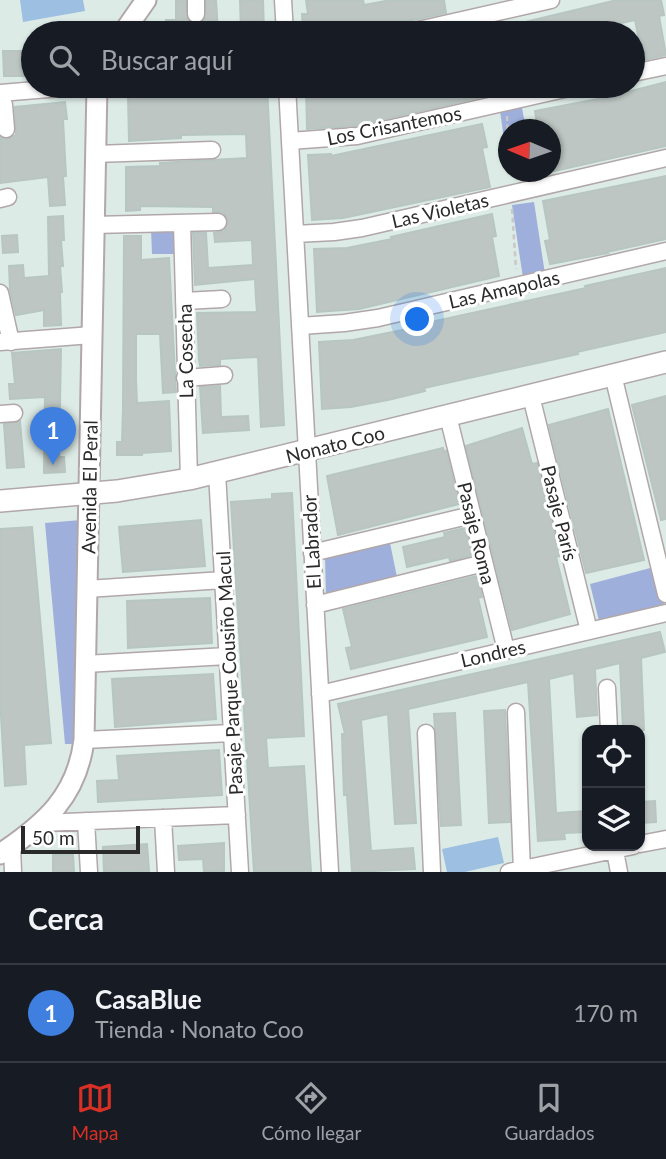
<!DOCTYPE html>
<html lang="es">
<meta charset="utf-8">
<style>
:root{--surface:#171b24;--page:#242831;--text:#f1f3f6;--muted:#9ea1a6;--line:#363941;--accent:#d93025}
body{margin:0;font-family:Lato,sans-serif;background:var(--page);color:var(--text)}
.controls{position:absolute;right:21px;bottom:21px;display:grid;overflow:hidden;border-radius:14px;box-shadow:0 2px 5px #0004}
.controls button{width:63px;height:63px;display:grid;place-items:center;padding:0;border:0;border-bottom:2px solid var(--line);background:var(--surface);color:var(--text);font:35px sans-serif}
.compass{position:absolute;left:498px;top:119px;width:63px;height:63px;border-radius:50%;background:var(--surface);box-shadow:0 2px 5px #0004;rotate:272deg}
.scale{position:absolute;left:21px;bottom:18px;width:119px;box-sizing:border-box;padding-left:7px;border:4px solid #2a2a2a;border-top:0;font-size:19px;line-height:24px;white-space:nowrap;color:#2a2a2a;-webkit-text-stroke:5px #fff;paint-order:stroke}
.you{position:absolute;left:418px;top:320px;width:24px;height:24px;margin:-18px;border:5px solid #fff;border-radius:50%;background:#1a73e8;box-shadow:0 0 0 10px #1a73e833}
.badge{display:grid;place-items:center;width:46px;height:46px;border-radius:50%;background:var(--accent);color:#fff;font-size:23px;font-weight:700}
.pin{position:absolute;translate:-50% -58px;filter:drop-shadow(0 2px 4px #0008)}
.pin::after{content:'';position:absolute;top:37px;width:24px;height:21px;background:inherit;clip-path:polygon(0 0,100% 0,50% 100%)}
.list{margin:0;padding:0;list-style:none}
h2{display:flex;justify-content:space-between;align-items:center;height:91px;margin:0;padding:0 28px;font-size:30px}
h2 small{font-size:23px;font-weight:400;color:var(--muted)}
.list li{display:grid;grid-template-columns:46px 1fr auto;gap:21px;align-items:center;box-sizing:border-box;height:98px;padding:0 28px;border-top:2px solid var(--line)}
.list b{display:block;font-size:26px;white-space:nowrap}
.list p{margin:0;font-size:23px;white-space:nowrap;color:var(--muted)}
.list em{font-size:23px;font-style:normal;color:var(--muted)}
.icon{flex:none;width:38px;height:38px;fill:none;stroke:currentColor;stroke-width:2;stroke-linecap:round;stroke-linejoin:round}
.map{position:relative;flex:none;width:666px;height:872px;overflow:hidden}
.search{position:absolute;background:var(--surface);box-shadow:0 2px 5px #0004;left:21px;right:21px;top:21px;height:77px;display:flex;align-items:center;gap:18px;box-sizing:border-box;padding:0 24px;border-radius:38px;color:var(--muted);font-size:26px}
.sheet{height:189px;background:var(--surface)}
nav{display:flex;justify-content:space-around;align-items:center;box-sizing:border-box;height:98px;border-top:2px solid var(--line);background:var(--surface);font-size:19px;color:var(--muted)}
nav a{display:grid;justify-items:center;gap:4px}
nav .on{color:var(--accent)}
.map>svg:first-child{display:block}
.green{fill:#9fafdc}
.pitch{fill:#9cbfe2}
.building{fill:#bdc6c3;stroke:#b7c6c2;stroke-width:2}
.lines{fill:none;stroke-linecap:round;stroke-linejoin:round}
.minor-casing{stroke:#b1a7a8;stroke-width:19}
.tertiary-casing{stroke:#b1a7a8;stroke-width:23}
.secondary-casing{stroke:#b1a7a8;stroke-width:24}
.path{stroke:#c8c8c8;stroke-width:2.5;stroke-dasharray:5 3.5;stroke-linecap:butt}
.minor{stroke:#fff;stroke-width:16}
.tertiary{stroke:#fff;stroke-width:19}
.secondary{stroke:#fff;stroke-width:21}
.labels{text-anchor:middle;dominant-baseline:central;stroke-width:6;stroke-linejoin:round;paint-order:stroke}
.street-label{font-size:19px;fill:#2a2a2a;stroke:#fff}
</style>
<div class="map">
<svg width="666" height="872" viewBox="0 0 666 872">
<rect width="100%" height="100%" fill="#ddebe6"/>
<path class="green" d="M522,108L526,129L508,130V167L500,111Z
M534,202L545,274L523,278L512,205Z
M151,229H180V254H152Z
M81,520L73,744H65L45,523Z
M390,543L398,582L326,597L325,557Z
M654,567L664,604L599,621L590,584Z"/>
<path class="pitch" d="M20,0H83L85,11L23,22Z
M498,837L504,863L465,872H447L442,849Z"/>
<path class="building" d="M176,0H186L187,19L195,24L205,19L206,0H216L218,33H167L166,20H176Z
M240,0H263L264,33H241Z
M306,0H363L364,5L391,0H444L446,13L352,33H303L302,14H308Z
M617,0H661L664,15L659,16L666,55L643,60L635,20L576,33H527L525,22Z
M3,51H28L29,76H4Z
M666,82V146L550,172V130H538L535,111L608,97Z
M244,86H267L284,425L261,427L258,357L220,359V365L200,366L199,360L197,313L257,312L256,299L255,279L195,285L193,233H206L208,268L253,265L252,240L215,242L214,233L224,231L228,221L224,213L213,212V207L140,206V210L126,211V167L160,166V163L247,158L246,134L181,135V138L129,141L128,96L184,91L244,89Z
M306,86H400V91L425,86H508L509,91L354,126L307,129Z
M65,102L67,119H63L66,176H63L65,205L50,206L48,177L0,183V137L8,139L16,135L15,107Z
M482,124L487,147L482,148L490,187L343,218L312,220L308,155L331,154V156Z
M666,176V239L607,252L608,253L550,264L545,241L550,240L543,201Z
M492,214L496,236L492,237L499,276L359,309L317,312L314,249L347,248L392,239L391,237Z
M63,216L64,240H61L63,266H60L62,292H60L61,325L44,326V310L16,315L10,290L9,266L23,265L24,278L49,276L48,217Z
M17,235L18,252L3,253L2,236Z
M124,236H141V260L169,258L176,392L163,393L160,334H136V380L137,403L169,401L171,451L142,453V455H117V442H122L123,409Z
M666,268V332L577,352L578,354L424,388L425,391L388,400L351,407L322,409L319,342L353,340L432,324L431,322L586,288L585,286Z
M61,349L59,457H64L65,472L44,473L45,397L10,399L9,384H15L12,353Z
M220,386L221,417L248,416L249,430L203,433L200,387Z
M666,396V519L661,520L632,405Z
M608,409L644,560L586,573L549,425Z
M20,421L24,467L7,468L4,424Z
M522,428L532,464L537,463L560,556L556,557L570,614L512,630L466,446Z
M443,448L444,452L446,451L459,504L338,535L327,476Z
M292,493L304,736L266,738L268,768L304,766L311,872H254L231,502L272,499V494Z
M201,520L205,566L123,572L119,527Z
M32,527L51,743L24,745L26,784L5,786L0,698V529Z
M465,528L472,555L450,561L449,557L407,567L403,547L445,537L444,533Z
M477,576L482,597L478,598L487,637L351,669L346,648L352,647L343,609Z
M210,598L212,643L128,648L127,601Z
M660,632L665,652L641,658L644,730H623L620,663L595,669L597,715L577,717L574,673L549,679L556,813L587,811V832L564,833L565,839L538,841L528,682L408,709L416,823L395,824L388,714L361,720L371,851L413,848L415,869L352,872L347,795H344L343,768L342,734H345L338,704Z
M213,674L216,719L115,727L112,679Z
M505,710L510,822L489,823L484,711Z
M455,713L461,825L441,826L434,714Z
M219,750L222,795L98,802L97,781L119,780L117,756Z
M655,801L656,822L640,823V802Z
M224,843V872H204L203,859L179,860L178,846Z
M147,844L149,871L104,872L103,847Z
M73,854L74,872H53V855Z"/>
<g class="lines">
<g class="minor-casing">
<path id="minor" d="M196,0V14
M283,0L285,33
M405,33L551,0
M633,73L666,66
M287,86L330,872
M0,93L85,86
M0,94L4,105L6,129
M290,141L357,136L578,86
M95,154L212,150
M0,199L8,197
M182,223L189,479
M93,225L218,222
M295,234L334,232L362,228L666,158
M0,293L11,342
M184,301L222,299
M300,326L344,323L378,318L666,251
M0,342L92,335
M613,375L666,594
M185,378L224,375
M531,396L589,631
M0,414L14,413
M448,416L506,650
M217,473L240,872
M312,553L472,515
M87,589L223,580
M315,605L484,563
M85,664L227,656
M607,688L609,730
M320,694L666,613
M516,712L522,872
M426,733L432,872
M84,740L232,733
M163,818L166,872
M86,821L89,872
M41,823L237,815
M640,844L666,839
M12,846L13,872
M614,846L619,872
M509,872L633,846"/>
</g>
<g class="tertiary-casing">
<path id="tertiary" d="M123,33L146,0
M0,854C45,824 77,796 84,740L97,86"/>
</g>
<g class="secondary-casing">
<path id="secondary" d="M0,501L117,491L189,479L666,362"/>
</g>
<path class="path" d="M507,116L508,141
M512,209L516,269"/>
<use href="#minor" class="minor"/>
<use href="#tertiary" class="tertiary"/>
<use href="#secondary" class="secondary"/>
</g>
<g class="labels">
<g class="street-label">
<text transform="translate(394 125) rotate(-11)">Los Crisantemos</text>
<text transform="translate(440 210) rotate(-13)">Las Violetas</text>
<text transform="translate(504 289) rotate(-13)">Las Amapolas</text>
<text transform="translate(185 351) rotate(-91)">La Cosecha</text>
<text transform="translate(335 444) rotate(-14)">Nonato Coo</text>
<text transform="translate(89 487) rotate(-89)">Avenida El Peral</text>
<text transform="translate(560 513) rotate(76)">Pasaje París</text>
<text transform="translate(477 533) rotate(76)">Pasaje Roma</text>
<text transform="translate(311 542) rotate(-93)">El Labrador</text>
<text transform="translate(493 653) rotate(-13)">Londres</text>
<text transform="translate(229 673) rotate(-93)">Pasaje Parque Cousiño Macul</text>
</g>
</g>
</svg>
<div class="controls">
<button><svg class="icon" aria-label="locate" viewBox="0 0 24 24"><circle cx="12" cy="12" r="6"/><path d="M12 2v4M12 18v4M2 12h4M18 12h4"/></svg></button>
<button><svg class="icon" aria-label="layers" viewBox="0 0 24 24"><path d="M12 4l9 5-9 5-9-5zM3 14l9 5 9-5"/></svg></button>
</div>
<svg class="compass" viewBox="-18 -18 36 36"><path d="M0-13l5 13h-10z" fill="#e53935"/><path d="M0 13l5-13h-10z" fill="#9ea1a6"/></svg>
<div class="scale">50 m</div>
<div class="you"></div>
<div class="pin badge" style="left:53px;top:465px;background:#3f7fe0">1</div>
<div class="search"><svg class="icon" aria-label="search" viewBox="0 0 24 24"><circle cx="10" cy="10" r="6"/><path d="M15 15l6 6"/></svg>Buscar aquí</div>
</div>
<section class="sheet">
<h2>Cerca<small></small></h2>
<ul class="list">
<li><span class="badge" style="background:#3f7fe0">1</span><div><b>CasaBlue</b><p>Tienda · Nonato Coo</p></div><em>170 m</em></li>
</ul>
</section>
<nav>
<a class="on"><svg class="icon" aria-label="map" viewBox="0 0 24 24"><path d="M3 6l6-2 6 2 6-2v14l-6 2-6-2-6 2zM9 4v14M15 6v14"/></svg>Mapa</a>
<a><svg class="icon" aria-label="directions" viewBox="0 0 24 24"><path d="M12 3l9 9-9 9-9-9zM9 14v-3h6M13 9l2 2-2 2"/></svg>Cómo llegar</a>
<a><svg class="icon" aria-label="saved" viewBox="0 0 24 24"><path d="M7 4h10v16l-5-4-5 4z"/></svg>Guardados</a>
</nav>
